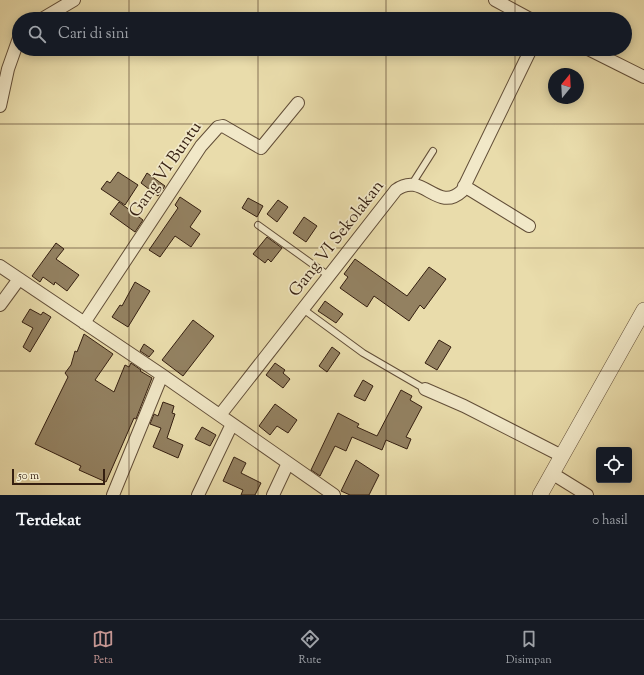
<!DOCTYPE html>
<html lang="id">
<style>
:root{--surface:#171b24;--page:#242831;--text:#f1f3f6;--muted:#9ea1a6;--line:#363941;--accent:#c59692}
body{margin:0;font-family:"Sorts Mill Goudy",serif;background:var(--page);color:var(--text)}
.controls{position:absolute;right:12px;bottom:12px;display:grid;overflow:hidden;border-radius:4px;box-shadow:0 2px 10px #0003}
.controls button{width:36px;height:36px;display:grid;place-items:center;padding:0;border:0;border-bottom:1px solid var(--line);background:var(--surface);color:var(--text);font:20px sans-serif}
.compass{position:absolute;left:548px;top:68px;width:36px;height:36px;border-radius:50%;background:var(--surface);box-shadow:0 2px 10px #0003;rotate:18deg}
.scale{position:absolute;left:12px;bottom:10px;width:93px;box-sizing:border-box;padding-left:4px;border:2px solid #351f11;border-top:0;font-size:11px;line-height:14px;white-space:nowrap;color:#351f11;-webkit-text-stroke:3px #f1e8c8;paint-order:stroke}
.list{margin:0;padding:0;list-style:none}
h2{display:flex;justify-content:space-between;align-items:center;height:52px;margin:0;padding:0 16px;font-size:17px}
h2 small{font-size:13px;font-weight:400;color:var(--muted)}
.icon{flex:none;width:22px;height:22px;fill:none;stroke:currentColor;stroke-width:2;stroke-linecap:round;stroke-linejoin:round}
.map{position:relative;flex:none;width:644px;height:495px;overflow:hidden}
.search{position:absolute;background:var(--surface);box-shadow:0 2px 10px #0003;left:12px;right:12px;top:12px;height:44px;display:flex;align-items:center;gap:10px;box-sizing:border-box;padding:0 14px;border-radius:22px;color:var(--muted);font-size:15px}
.sheet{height:124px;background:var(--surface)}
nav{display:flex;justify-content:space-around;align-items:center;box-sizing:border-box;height:56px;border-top:1px solid var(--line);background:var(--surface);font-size:11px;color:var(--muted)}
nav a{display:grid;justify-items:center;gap:2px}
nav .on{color:var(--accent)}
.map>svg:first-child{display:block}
.building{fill:#938161;stroke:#351f11}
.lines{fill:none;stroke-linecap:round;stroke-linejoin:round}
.service-casing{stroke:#624e38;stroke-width:8}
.minor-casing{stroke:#624e38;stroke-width:14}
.tertiary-casing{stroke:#624e38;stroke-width:16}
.service{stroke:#f1e8c8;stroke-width:6}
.minor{stroke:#f1e8c8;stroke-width:12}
.tertiary{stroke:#f1e8c8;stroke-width:15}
.grid{fill:none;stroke:#351f11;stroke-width:1;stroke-opacity:0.55}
.labels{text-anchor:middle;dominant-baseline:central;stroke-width:3.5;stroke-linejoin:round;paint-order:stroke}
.street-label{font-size:17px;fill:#351f11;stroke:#f1e8c8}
</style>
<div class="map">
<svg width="644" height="495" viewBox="0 0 644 495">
<rect width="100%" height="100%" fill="#e9dcab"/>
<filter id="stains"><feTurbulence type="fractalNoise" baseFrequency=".005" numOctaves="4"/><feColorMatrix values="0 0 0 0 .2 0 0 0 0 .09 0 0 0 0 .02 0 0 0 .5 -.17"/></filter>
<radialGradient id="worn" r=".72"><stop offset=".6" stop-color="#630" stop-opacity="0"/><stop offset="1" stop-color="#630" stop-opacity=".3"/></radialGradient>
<path class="building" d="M118,172L138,185L125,205L101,189L107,181L110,183Z
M147,173L165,186L158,196L141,183Z
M180,197L201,211L190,227L200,234L191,247L175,236L160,257L149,250L178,208L175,205Z
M248,198L263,206L257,217L242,208Z
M278,200L288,207L277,222L267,214Z
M119,202L143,220L135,232L110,214Z
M304,217L317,226L306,242L293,233Z
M267,237L282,248L271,262L268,259L265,263L253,254Z
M56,243L64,249L56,259L79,275L67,291L55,282L54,285L43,277L40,282L32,276Z
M355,259L407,296L429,267L446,279L424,309L420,305L409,321L374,296L367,307L340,288L348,277L344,274Z
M135,282L150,291L128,327L112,317L120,305L122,306Z
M325,301L343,314L336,323L318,311Z
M30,309L41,315L43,312L51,317L30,352L23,347L33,328L22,322Z
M193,320L214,336L183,376L162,360Z
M84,334L113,354L95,380L114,392L125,365L129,367L131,363L141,370L140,371L152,378L136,419L134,418L106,482L79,470L81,466L35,444L68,377L65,373L71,365L75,351L77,352Z
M439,340L451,347L437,370L425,363Z
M144,344L154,351L149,357L140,351Z
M332,347L340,353L327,372L319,366Z
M275,363L285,370L283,373L290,379L283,388L266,375Z
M363,380L373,386L365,401L354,396Z
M401,390L412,396L410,400L422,407L406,437L411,439L407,449L386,440L382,450L352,437L346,451L335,446L320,476L311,470L338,413L359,424L357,427L377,436Z
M163,402L174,406L172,413L175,414L167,438L183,445L178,458L153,447L161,428L150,424L154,414L158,416Z
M275,404L297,420L288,433L277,426L270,435L259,426Z
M202,427L216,435L210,446L195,439Z
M234,457L246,463L241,473L261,483L255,495H241L243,490L223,481Z
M356,460L379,475L369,495H350L341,491Z"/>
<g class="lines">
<g class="service-casing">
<path id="service" d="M412,184L433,151
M258,225L329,276
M303,309L363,353L425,389"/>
</g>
<g class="minor-casing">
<path id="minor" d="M495,0L530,19
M42,19L74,0
M588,49L644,77
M0,106L8,69L19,38
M464,186L529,226
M0,266L162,375L334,495
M0,305L19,279
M84,323L201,146L218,127L223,126L261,148L298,103
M425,389L464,406L562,456
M220,415L396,190C423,170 437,214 462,191L531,49
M553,474L587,495
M113,495L162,375
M198,495L232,424
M273,495L288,463"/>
</g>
<g class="tertiary-casing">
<path id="tertiary" d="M540,495L644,310"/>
</g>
<use href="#service" class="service"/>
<use href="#minor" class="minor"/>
<use href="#tertiary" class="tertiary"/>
</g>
<path class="grid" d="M129,0V19M258,0V19M386,0V19M515,0V19M129,49V495M258,49V495M386,49V495M515,49V495M0,124H644M0,248H644M0,371H644"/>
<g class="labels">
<g class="street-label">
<text transform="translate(166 170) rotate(-55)">Gang VI Buntu</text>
<text transform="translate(337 239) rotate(-52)">Gang VI Sekolakan</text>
</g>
</g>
<rect width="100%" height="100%" filter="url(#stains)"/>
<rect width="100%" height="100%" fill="url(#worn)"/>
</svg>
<div class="controls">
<button><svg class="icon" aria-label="locate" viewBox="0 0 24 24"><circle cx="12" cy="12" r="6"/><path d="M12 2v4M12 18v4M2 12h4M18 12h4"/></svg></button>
</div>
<svg class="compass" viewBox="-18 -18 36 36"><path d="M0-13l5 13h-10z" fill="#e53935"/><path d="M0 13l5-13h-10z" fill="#9ea1a6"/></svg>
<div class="scale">50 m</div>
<div class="search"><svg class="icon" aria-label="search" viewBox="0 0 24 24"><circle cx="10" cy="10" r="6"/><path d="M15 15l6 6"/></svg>Cari di sini</div>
</div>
<section class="sheet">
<h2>Terdekat<small>0 hasil</small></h2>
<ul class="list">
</ul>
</section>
<nav>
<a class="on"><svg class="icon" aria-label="map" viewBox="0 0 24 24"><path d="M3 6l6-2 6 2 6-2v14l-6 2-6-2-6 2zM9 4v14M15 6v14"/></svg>Peta</a>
<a><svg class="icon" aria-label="directions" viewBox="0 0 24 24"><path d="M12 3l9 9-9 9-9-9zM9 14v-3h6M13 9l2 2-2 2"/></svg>Rute</a>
<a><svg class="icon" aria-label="saved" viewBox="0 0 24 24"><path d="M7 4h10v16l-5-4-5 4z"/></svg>Disimpan</a>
</nav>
